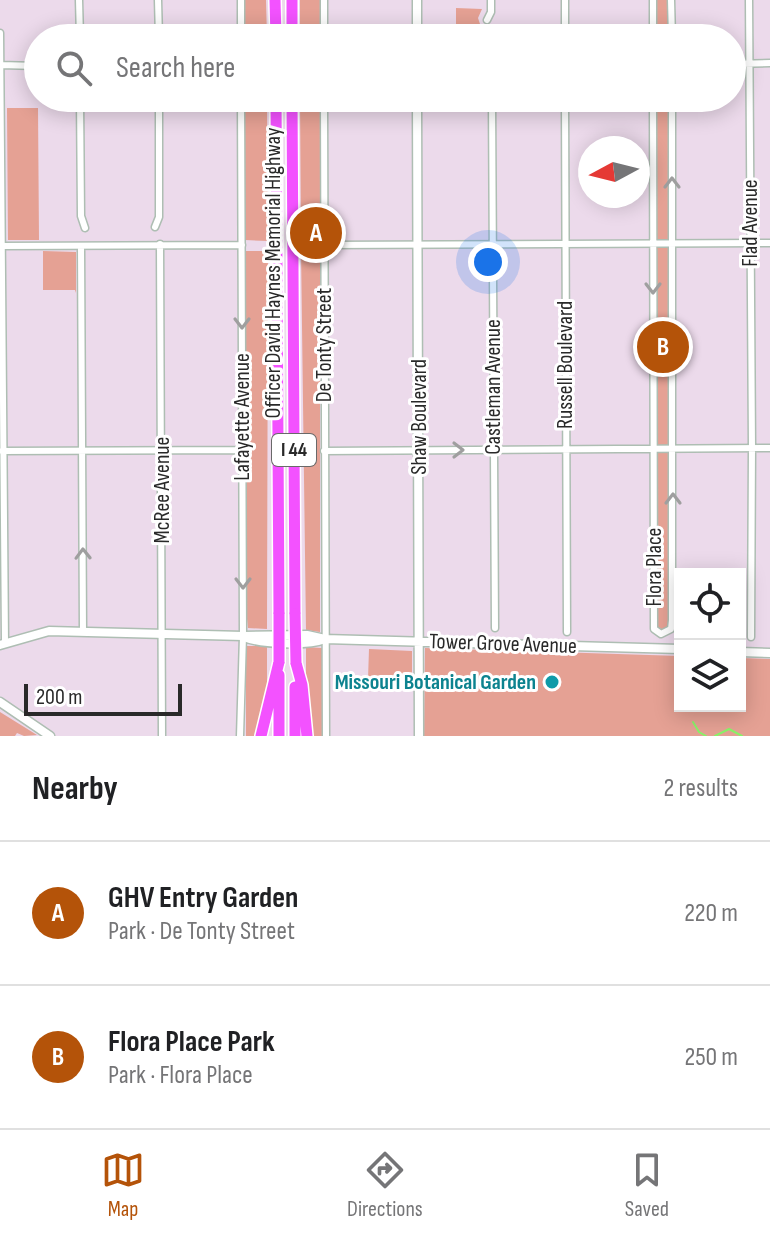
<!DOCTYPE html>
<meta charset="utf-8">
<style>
:root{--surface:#fff;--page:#f6f6f6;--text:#202124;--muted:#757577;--line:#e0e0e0;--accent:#b45309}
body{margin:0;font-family:"Sofia Sans Condensed",sans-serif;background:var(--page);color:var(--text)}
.controls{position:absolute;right:24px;bottom:24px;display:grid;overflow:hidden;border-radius:0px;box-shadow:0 4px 20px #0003}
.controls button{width:72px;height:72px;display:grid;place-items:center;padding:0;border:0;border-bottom:2px solid var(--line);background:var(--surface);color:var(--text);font:40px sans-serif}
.compass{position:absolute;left:578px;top:136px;width:72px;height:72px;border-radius:50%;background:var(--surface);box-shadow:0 4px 20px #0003;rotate:263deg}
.scale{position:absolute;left:24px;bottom:20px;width:158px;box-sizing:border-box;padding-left:8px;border:4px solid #292929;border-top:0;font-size:22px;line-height:28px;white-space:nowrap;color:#292929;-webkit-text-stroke:6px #fff;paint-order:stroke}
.you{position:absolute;left:488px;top:262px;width:28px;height:28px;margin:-20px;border:6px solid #fff;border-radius:50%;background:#1a73e8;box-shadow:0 0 0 12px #1a73e833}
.badge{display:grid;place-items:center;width:52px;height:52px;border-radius:50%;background:var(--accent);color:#fff;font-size:26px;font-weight:700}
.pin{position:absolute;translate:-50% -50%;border:4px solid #fff;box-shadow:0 2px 8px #0006}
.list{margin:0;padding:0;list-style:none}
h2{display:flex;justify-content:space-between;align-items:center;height:104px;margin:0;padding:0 32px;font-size:34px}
h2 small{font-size:26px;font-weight:400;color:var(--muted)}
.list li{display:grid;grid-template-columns:52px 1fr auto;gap:24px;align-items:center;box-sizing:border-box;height:144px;padding:0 32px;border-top:2px solid var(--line)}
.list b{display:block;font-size:30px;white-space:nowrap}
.list p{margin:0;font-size:26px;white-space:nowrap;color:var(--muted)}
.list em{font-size:26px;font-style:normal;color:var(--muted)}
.icon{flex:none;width:44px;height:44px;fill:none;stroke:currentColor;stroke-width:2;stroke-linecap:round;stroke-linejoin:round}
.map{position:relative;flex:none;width:770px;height:736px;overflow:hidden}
.search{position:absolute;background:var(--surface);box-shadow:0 4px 20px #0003;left:24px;right:24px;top:24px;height:88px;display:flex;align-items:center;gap:20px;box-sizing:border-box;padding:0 28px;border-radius:44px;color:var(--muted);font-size:30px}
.sheet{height:392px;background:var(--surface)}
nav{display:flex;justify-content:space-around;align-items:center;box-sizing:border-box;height:112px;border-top:2px solid var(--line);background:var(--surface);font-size:22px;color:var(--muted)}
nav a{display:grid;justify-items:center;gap:4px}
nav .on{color:var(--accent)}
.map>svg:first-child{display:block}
.green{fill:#e5a194}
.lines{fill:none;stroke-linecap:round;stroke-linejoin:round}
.stream{stroke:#89f368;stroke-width:2}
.street-casing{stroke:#aebeb3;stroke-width:9}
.secondary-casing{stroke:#aebeb3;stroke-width:11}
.highway-casing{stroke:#fff;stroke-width:14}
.street{stroke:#fff;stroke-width:6}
.secondary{stroke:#fff;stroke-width:8}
.highway{stroke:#f352ff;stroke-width:11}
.highway-bridge-casing{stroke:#fff;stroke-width:14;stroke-linecap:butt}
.highway-bridge{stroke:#f352ff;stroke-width:11}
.oneway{stroke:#9f9f9f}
.culture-dot{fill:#0f9aa8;stroke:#fff;stroke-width:3}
.labels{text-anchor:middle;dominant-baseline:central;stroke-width:6;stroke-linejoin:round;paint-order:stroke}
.shield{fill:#fff;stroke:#696969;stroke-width:2}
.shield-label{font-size:20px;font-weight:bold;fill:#292929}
.street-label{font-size:22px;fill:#292929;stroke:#fff}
.culture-label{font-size:22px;font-weight:bold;fill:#0d838f;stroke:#fff;text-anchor:end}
</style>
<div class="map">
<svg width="770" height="736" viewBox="0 0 770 736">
<rect width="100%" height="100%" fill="#ecdaeb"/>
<path class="green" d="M244,0H266L267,38H244Z
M300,0H320V38H300Z
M653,0H671L672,38H653Z
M456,8L482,9L478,18L480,24L487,28L499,26V38H456Z
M245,98H267L268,241L245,240Z
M300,98H320V239L301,240Z
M653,98H672L671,629L657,632Z
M7,108H38L39,240H8Z
M301,250L320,251V632L306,630Z
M43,251L76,252V293L75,290H43Z
M245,251H268L267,629L248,628L247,619Z
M246,646H267V692L257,736H246Z
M306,647L322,648V736H310L306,701Z
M425,648L680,656V706H740V658L770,659V736H424Z
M369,649L412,651V680L368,679Z
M0,712L37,735L24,736L17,733L15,736H0Z"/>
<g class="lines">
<path class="stream" d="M693,722L699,732L706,736
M715,736L729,729L742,736"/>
<g class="street-casing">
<path id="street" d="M79,0L80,38
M158,0L159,38
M241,0V38
M324,0V38
M565,0V38
M671,0L672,38
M749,0L752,448L751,637
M487,20L491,12V0
M0,33L5,643
M653,38V0
M732,64L770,63
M0,65L38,66
M80,98L81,216L85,228
M324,98L326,736
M492,98L495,628
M565,98L567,632
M653,98L654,629L661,634L671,629L672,620V98
M155,227L159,217V98
M160,244L162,736
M324,245L770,243
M1,246L242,245
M81,246L83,632
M2,451L243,450
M324,451L770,448
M240,736L243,636L241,98"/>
</g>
<g class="secondary-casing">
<path id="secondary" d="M417,38V0
M417,98L419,736
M244,637C261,644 307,646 325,639
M0,645L49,631L243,636L307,635L325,639L680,649
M740,652L770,653
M0,702L50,736"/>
</g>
<g class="highway-casing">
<path id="highway" d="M275,0L276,38
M292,0V38
M276,98L279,614
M292,98L295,614
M296,663L302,685L307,736
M279,675V736
M261,736L279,662
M295,736V687"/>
</g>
<use href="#street" class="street"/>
<use href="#secondary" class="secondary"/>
<use href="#highway" class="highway"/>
<g class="highway-bridge-casing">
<path id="highway-bridge" d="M295,614L296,663
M279,662V614"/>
</g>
<use href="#highway-bridge" class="highway-bridge"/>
</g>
<defs><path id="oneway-chevron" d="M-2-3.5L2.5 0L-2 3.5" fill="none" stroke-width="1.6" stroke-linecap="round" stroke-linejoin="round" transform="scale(2)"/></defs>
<g class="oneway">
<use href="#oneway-chevron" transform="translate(672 183) rotate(-90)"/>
<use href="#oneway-chevron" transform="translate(653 288) rotate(90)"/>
<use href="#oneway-chevron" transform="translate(242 323) rotate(90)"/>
<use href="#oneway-chevron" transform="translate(458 450)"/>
<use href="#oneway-chevron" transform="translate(673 499) rotate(-90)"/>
<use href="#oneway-chevron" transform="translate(83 554) rotate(-91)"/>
<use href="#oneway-chevron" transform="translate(243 583) rotate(90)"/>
</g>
<circle class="culture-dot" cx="552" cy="682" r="8"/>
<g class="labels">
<rect class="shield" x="272" y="434" width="44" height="32" rx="6"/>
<g class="shield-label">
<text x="294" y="450">I 44</text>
</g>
<g class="street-label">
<text transform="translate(750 223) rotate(-90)">Flad Avenue</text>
<text transform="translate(273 273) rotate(-90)">Officer David Haynes Memorial Highway</text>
<text transform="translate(324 345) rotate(-90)">De Tonty Street</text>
<text transform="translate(565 365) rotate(-90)">Russell Boulevard</text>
<text transform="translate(493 387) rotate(-90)">Castleman Avenue</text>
<text transform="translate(242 417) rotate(-90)">Lafayette Avenue</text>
<text transform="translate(419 417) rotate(-90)">Shaw Boulevard</text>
<text transform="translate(162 490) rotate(-90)">McRee Avenue</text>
<text transform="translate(654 567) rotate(-90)">Flora Place</text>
<text transform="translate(503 644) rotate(2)">Tower Grove Avenue</text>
</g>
<g class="culture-label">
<text x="536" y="682">Missouri Botanical Garden</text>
</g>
</g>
</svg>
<div class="controls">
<button><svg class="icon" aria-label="locate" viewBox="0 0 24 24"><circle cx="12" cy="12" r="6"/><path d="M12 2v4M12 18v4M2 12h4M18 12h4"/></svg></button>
<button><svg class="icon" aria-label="layers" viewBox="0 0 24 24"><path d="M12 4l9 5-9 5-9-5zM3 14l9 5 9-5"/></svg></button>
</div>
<svg class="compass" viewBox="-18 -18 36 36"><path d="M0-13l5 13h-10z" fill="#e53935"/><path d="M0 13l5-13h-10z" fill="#757577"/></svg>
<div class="scale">200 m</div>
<div class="you"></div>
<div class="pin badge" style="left:316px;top:233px">A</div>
<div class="pin badge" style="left:663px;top:347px">B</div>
<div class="search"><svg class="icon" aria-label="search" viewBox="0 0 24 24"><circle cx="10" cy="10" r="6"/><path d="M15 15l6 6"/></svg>Search here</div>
</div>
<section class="sheet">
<h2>Nearby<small>2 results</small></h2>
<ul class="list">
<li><span class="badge">A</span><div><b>GHV Entry Garden</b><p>Park · De Tonty Street</p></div><em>220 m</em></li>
<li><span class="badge">B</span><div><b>Flora Place Park</b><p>Park · Flora Place</p></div><em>250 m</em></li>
</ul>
</section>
<nav>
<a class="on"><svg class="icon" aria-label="map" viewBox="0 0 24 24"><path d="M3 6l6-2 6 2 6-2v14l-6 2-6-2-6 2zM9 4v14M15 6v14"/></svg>Map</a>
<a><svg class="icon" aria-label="directions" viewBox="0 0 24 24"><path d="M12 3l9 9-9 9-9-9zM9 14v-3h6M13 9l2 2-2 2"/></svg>Directions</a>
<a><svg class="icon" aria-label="saved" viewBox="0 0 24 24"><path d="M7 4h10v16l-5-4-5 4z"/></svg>Saved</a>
</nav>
